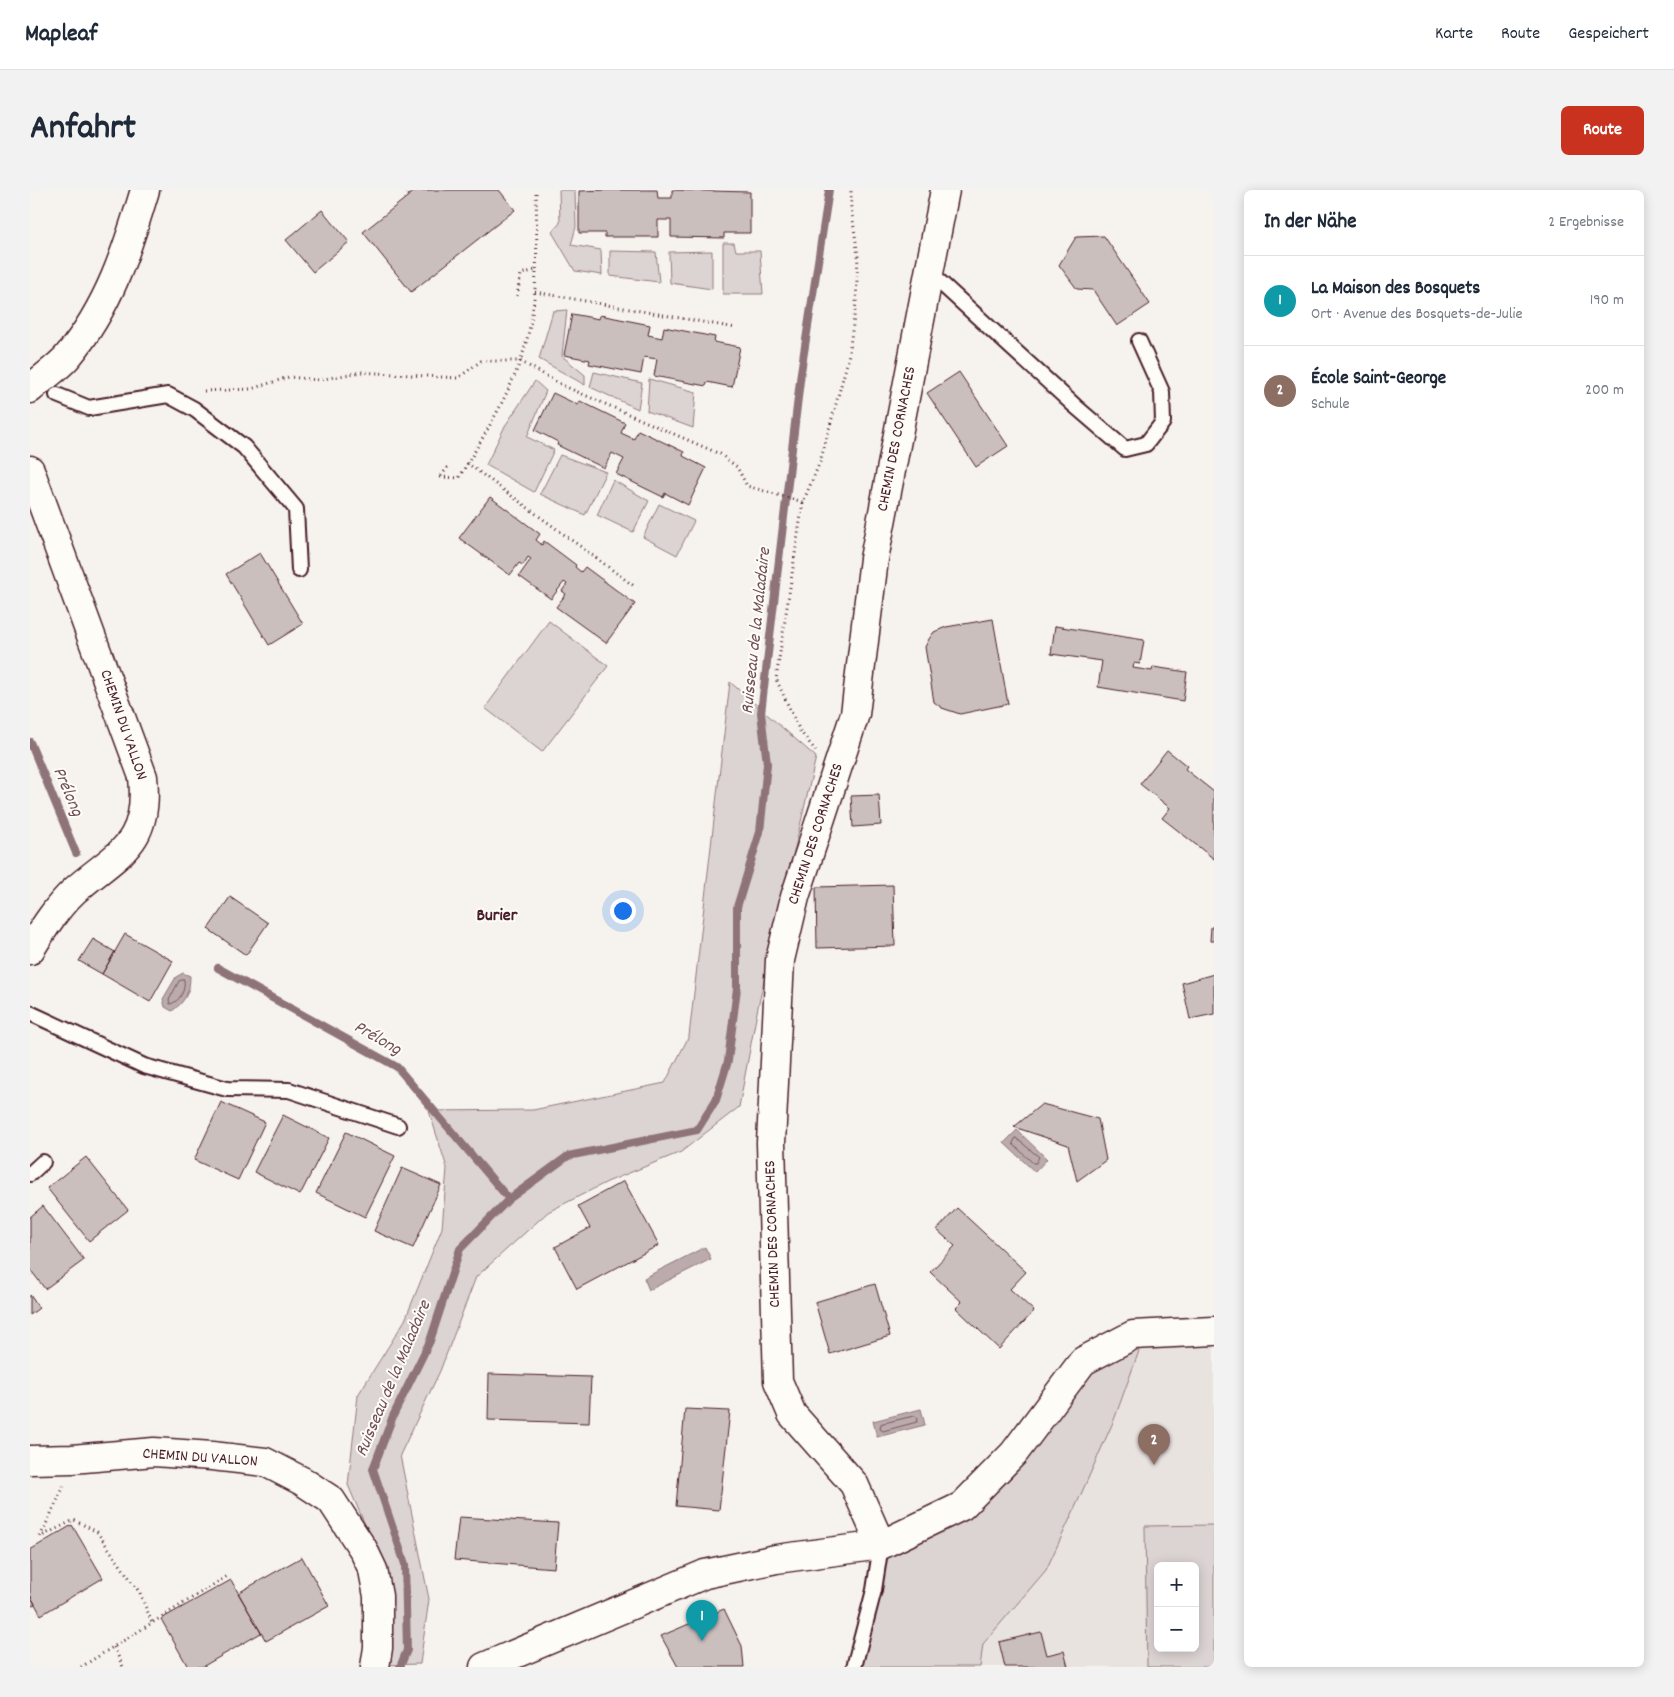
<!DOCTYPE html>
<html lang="de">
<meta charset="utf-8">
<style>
:root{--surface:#fff;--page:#f2f2f3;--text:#1f2937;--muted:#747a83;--line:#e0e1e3;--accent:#c8321e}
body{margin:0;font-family:Dekko,sans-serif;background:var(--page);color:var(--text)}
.controls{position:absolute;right:15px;bottom:15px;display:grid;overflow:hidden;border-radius:8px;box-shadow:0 2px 12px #0003}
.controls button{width:45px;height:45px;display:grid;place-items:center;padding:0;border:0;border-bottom:1px solid var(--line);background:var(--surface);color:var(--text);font:25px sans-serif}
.you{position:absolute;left:592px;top:720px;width:18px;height:18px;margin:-12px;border:4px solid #fff;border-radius:50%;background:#1a73e8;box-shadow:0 0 0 8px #1a73e833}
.badge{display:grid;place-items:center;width:32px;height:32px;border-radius:50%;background:var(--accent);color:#fff;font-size:16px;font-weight:700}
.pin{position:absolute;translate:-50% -41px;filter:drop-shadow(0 1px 2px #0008)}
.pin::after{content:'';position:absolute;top:26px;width:18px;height:15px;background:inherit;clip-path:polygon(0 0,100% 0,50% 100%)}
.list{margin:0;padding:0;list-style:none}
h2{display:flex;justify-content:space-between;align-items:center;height:65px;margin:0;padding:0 20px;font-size:21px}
h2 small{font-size:16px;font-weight:400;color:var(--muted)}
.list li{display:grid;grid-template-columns:32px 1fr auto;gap:15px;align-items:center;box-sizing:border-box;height:90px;padding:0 20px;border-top:1px solid var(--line)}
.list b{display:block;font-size:19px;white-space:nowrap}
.list p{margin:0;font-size:16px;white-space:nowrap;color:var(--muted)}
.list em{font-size:16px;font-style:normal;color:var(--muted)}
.map{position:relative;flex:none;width:1184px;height:1477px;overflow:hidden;border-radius:8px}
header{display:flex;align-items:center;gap:30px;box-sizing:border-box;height:70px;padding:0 25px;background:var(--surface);border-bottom:1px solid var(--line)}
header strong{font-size:24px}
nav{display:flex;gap:28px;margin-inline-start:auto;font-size:18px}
.intro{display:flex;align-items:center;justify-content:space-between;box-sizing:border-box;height:120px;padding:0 30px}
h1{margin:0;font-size:35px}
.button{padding:12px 22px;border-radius:8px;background:var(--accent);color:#fff;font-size:18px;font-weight:700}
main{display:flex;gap:30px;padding:0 30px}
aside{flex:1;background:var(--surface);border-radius:8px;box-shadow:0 2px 12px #0003}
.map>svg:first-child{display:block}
.built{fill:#e9e3e0;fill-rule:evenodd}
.green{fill:#dcd4d2;stroke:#937a7e;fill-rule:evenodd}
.water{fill:#bbabac;stroke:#8e7378}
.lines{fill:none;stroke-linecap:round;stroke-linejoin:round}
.shore{stroke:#77575f;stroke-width:1}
.stream{stroke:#8e7378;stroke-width:8}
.building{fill:#cbbfbe;stroke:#4a1f2b}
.lane-casing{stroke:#4a1f2b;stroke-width:18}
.street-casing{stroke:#4a1f2b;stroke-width:31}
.secondary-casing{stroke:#4a1f2b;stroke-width:31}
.path{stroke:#4a1f2b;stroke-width:3;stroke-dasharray:1 4;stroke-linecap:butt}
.lane{stroke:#fdfcf7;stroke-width:14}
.street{stroke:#fdfcf7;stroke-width:28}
.secondary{stroke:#fdfcf7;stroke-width:28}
.labels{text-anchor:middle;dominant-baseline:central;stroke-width:4;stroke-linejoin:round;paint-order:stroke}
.street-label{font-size:16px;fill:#4a1f2b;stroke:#fdfcf7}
.water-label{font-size:18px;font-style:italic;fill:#725058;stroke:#fdfcf7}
.neighbourhood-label{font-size:18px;font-weight:bold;fill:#4a1f2b;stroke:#fdfcf7}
</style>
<header>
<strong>Mapleaf</strong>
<nav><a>Karte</a><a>Route</a><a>Gespeichert</a></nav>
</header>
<div class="intro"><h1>Anfahrt</h1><a class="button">Route</a></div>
<main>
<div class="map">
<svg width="1184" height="1477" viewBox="0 0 1184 1477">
<rect width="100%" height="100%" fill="#f6f3ef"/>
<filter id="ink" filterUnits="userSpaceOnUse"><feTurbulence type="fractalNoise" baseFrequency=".02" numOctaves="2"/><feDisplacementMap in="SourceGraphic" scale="10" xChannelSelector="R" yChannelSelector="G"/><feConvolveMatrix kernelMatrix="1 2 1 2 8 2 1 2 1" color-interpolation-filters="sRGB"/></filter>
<g filter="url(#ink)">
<path class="built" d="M1184,1150V1477H950L953,1454L1016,1379L1084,1230L1109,1161ZM1128,1376H1165V1458H1128Z"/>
<path class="green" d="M529,0H545L546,37L541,55L571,60L572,85L545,81L522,42L530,33Z
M693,53H704L706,61H730L733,104H693Z
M580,61L626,62L629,92L580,86Z
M682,61V99L640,93L639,62Z
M537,120L532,166L555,185V195L509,169L523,121Z
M564,182L612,193L608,219L560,197Z
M619,189L666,202L663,238L617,221Z
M505,191L516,201L497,247L524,260L504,302L456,275L475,236Z
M530,265L576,282L555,325L510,304Z
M583,290L619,311L603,342L567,325Z
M629,314L664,331L647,365L613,347Z
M519,431L578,476L512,562L455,518Z
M700,492L786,567L728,817L709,917L651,962L577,992L518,1022L446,1087L410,1181L370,1265L399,1409L390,1474L353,1475L348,1365L318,1295L328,1205L375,1130L412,1038L417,978L399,921L503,920L635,893L659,846Z
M1103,1145L1109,1161L1084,1230L1044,1320L1016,1380L953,1454L950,1477H824L851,1355L932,1316L1030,1201Z
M1184,1335V1477H1117L1115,1336ZM1128,1376H1165V1458H1128Z"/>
<path class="water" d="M153,783L160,786C160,802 155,812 142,821L135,817L133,809L146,787Z
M987,940L1017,969L1005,982L974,953Z
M675,1057L681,1069L619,1100L614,1088Z
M891,1219L895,1235L847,1247L843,1231Z"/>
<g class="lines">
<path class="shore" d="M154,790C156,799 150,812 140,814L139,810L149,791Z
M986,948L1009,967L1006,973H1003L983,954Z
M885,1226L888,1228L887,1232L853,1241L850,1239L851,1234Z"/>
<path class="stream" d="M0,552L46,663
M188,778L367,877L479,1009
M370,1477L377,1460L375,1374L343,1279L363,1226L400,1151L430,1059L479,1009L538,966L667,940L686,910L698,871L707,798V717L730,642L737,574L731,523L771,182L799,0"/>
</g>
<path class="building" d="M386,0H469L485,20L381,102L333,42Z
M577,0H627L628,8H642V0L720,2V43H694V48L641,47V30H628V47H575V43H549V1Z
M292,20L319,52L283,82L256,50Z
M1074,46L1120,114L1087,136L1063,100L1047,99L1029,75L1046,47Z
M542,124L569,129L570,125L620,135L618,145L632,148L634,137L685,147L684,152L710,157L702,197L677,192L676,196L624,186L627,169L614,167L611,184L559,174L560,170L534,165Z
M929,182L978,256L946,277L897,203Z
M523,203L548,215L550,211L595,233L591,243L604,249L608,240L654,262L653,266L676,278L658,315L635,303L633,307L586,284L594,269L582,263L574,278L527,255L528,252L505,240Z
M460,307L510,344L506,350L512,355L514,351L546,375L545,377L551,382L555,377L605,414L576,453L526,417L536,404L532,401L537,394L534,392L521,409L489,386L501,369L498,367L493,375L489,373L480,385L429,348Z
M230,363L273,434L239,455L196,384Z
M963,429L978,514L930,524L912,518L904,512L895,457L899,449L904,442L916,437Z
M1025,436L1114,450L1110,474L1104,473L1103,478L1122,481L1123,477L1157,482L1153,511L1068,497L1072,471L1021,464Z
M1137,560L1157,576L1155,579L1184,602V669L1132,628L1140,618L1110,594Z
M849,605L851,635L823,637L821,606Z
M863,695L865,756L787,758L786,697Z
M200,707L238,733L216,765L178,739Z
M1181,737H1184V751H1180Z
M95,744L143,771L120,812L72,784Z
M63,749L85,762L72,784L49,771Z
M1184,784V824L1160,829L1152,793Z
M191,912L235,932L208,990L164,970Z
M1012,914L1068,929L1076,970L1047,991L1038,955L984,937Z
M253,925L299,948L270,1005L224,982Z
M316,942L365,966L335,1027L286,1003Z
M56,967L98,1020L59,1051L17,998Z
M372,978L411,995L383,1058L344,1041Z
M594,991L629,1055L547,1099L525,1057L560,1038L548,1016Z
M13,1016L54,1070L15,1099L0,1079V1027Z
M927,1018L996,1082L980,1099L1004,1121L969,1159L926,1118L932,1112L900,1082L925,1056L907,1040Z
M845,1094L860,1146L800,1164L785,1112Z
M0,1105L9,1118L0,1125Z
M459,1184L561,1187L559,1233L458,1230Z
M655,1219L700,1221L689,1320L646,1316Z
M429,1327L528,1333L524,1378L424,1370Z
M42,1335L73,1388L11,1425L0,1405V1360Z
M272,1367L299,1416L236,1451L208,1403Z
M201,1390L231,1443L172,1477H158L131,1429Z
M0,1405L5,1414L0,1417Z
M694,1419L712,1456L714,1477H648L631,1446Z
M1011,1442L1017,1465L1034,1461L1038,1477H975L969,1452Z"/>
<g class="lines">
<g class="lane-casing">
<path id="lane" d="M900,83L1045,216L1095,259L1116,254L1133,232L1132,202L1109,151
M27,205L59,218L138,205L164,219L214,257L266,319L269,380
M0,823L114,876L197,899L259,900L368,936
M0,984L13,972
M824,1477L844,1400L851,1355"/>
</g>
<g class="street-casing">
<path id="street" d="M0,280L113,587C120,656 87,663 44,701C26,718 13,739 0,760
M0,1270L42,1269L124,1262L182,1266L235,1272L272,1291L301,1310L333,1359L343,1380L348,1406V1458L345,1477
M851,1355L824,1294L762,1224L748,1191L741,953L750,770L765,707L825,524L844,369L915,0
M454,1477L675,1384L746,1369L851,1355L932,1316L984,1263L1053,1171L1103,1145L1184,1141"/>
</g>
<g class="secondary-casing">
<path id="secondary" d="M0,199C12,188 28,178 38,166C79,117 97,60 115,0"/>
</g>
<path class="path" d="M376,0L379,5
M505,102L706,138
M487,106L491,84L506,80
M174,201L221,199L259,187L288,190L331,182L428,188L451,171H490L534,196L690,264L707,277L717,296L773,312
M437,273L604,396
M411,286L420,274
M410,287L429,288C450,252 473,216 488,177C510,122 507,58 506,0
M786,561L770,541L746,489L773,312L790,272L818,170L826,113L828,66L821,17V0
M34,1296L10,1347L44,1330L67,1342L110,1403L122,1433
M84,1457L93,1477
M51,1477L199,1385"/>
<use href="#lane" class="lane"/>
<use href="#street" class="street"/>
<use href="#secondary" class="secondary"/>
</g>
</g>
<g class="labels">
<g class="street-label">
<text transform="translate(867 249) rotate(-79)">CHEMIN DES CORNACHES</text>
<text transform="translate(93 535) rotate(71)">CHEMIN DU VALLON</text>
<text transform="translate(786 644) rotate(-72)">CHEMIN DES CORNACHES</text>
<text transform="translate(743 1044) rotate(-92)">CHEMIN DES CORNACHES</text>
<text transform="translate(170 1268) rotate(4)">CHEMIN DU VALLON</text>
</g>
<g class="water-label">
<text transform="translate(727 441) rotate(-84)">Ruisseau de la Maladaire</text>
<text transform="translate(37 602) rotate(67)">Prélong</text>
<text transform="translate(347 849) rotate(30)">Prélong</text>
<text transform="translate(364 1189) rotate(-67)">Ruisseau de la Maladaire</text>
</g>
<g class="neighbourhood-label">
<text x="467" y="726">Burier</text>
</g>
</g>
</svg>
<div class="controls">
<button>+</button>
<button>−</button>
</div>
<div class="you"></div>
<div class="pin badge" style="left:672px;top:1451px;background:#0f9aa8">1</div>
<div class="pin badge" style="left:1124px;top:1275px;background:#8d6e63">2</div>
</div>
<aside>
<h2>In der Nähe<small>2 Ergebnisse</small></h2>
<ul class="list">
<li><span class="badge" style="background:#0f9aa8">1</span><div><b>La Maison des Bosquets</b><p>Ort · Avenue des Bosquets-de-Julie</p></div><em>190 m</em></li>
<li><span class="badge" style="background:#8d6e63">2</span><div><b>École Saint-George</b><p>Schule</p></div><em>200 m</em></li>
</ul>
</aside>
</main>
